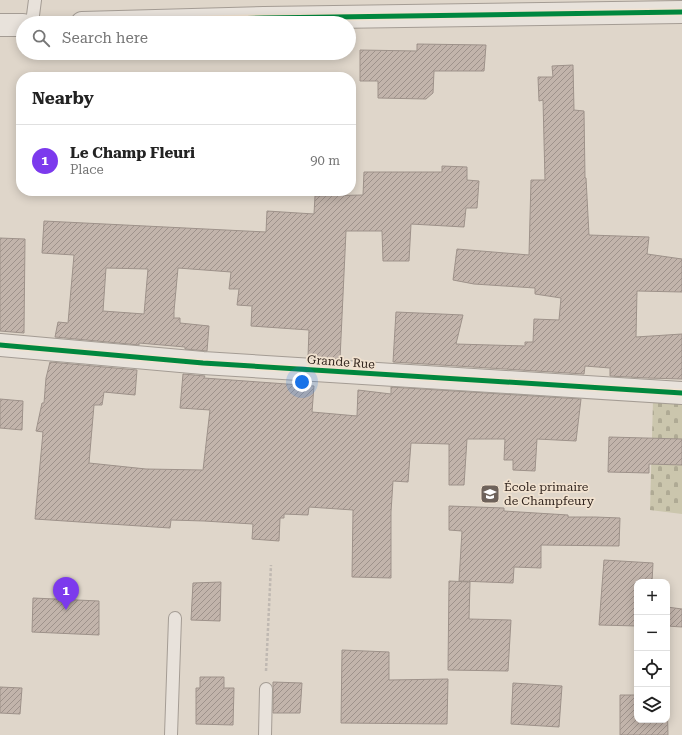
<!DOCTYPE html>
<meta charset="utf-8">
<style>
:root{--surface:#fff;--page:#f6f6f6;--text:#222;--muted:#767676;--line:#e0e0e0;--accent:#7c3aed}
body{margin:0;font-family:"Roboto Serif",serif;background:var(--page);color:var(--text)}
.controls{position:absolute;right:12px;bottom:12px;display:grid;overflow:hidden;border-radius:8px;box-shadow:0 2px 10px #0003}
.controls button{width:36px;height:36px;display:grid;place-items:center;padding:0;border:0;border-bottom:1px solid var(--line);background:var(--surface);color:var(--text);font:20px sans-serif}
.you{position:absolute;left:302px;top:382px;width:14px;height:14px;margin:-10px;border:3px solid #fff;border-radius:50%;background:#1a73e8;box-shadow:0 0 0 6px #1a73e833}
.badge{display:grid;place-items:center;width:26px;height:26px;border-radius:50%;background:var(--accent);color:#fff;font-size:13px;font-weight:700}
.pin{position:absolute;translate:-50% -33px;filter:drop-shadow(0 1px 2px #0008)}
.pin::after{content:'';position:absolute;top:21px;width:14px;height:12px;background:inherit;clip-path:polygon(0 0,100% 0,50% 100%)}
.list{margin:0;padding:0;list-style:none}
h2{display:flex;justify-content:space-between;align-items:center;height:52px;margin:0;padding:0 16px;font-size:17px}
h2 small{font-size:13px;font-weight:400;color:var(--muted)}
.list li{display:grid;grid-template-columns:26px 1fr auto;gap:12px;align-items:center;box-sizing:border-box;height:72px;padding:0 16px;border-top:1px solid var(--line)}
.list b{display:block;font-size:15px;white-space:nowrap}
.list p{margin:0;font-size:13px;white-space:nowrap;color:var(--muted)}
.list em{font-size:13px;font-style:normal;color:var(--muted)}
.icon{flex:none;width:22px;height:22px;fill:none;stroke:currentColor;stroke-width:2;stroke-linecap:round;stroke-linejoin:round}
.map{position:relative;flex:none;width:682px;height:735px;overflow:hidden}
.search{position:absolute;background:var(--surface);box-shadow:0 2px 10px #0003;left:16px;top:16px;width:340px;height:44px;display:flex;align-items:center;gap:10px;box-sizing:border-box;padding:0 14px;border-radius:22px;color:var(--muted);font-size:15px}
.panel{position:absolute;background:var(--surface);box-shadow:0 2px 10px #0003;left:16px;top:72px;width:340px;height:124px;border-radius:16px}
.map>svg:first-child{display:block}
.cemetery{fill:url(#cemetery-stones)}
.building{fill:url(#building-hatch);stroke:#9e928a;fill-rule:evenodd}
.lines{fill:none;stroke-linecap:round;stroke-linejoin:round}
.service-casing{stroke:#a49c94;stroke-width:14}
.minor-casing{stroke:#a49c94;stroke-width:24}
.path{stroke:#c0b9b2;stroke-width:2.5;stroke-dasharray:3 2;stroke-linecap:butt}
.service{stroke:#e8e2db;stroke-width:12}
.minor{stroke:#e8e2db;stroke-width:22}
.cycleway-casing{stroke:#f1e2d0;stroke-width:8}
.cycleway{stroke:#00873e;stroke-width:5}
.labels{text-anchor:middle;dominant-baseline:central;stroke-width:3.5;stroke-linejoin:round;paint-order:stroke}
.street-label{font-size:12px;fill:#31241d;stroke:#f1e2d0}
.poi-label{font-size:12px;fill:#31241d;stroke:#f1e2d0;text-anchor:start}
</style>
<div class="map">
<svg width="682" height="735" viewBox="0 0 682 735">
<defs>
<pattern id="cemetery-stones" width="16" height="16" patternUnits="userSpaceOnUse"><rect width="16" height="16" fill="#cbc6ad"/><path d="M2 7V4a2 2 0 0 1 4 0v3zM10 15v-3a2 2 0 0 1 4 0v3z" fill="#afaa94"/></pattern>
<pattern id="building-hatch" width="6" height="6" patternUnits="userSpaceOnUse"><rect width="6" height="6" fill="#c2b4ab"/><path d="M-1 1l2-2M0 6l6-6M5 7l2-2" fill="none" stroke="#9e928b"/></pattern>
</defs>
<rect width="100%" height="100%" fill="#dfd6ca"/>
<path class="cemetery" d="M653,400H682V514L650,510Z"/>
<path class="building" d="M417,44L486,45L484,71H434L433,93L426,99L378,98V81H360V50L417,51Z
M573,65L574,110L584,111L585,178H586L589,235L649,237L647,254L682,259V292L637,291L636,337L682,334V379L647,378L610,376V368L585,366L584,374L393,362L396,312L463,315L456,344L525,346V342H533L534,319L559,320L561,298L535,294V288L474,284L453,280L457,249L529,255L531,180H545L543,100L539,101L538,77H553L552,66Z
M442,166L467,167V180L479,181L477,208H466L464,227L411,224L409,261H383L382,231H346L340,359L308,357L309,330L251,326L252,306L237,305L239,289H229L231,272L178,268L174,311V318H180V323L209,326L207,351L185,349V347L139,343V345L55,337L58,322L68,323L74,255L42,253L44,221L266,232L267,211L314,214L315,196L363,195L364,172H442ZM106,268L148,269L144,314L103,311Z
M0,238L25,239L24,333L0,331Z
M50,362L137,370L135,395L104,392L102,405H94L89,463L146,469L203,470L210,410L180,408L183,374L205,376L204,378L314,386L312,412L357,416L358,390L391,394V387L581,399L576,441L537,439L535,471L513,470V460H504L505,439H467L464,485H449V444L411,443L408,482L393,481L391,512V578L352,577L353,510L309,507L308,515L284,514V518H280L279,541L252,539L253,524L204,521L171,520L170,528L35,519L43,432L36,431L42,403H44L46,378Z
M0,399L23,401L22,430L0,428Z
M609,437L682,439V465L649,464V473L608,472Z
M449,506L504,508V511L568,515V517H595L620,518L619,546L541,545V568L514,567L513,583L459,581L462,531L449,530Z
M604,560L653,563L652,582H637V626L599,625Z
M449,581L470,582L469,619L511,620L508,671L448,670Z
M221,582L220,621L191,620L193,583Z
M33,598L99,601V635L32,632Z
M667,607L682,609V627L667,626Z
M342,650L389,652V680L448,679L447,724L341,723Z
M200,677H224V688H234L233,725L196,724V688H200Z
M273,682L302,683L300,713H273Z
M513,683L562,686L559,727L511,724Z
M0,687L22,688L20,714L0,713Z
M667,694L668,735H620V695H637V720H667Z"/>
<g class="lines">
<g class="service-casing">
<path id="service" d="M32,23L35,0
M171,735L175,618
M265,735L266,689"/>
</g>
<g class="minor-casing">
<path id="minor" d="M82,23L264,18L682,12
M0,25H23
M0,345L203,363L682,393"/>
</g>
<path class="path" d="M266,671L271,565"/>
<use href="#service" class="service"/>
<use href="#minor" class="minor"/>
<g class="cycleway-casing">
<path id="cycleway" d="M82,23L264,18L682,12
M0,345L203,363L682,393"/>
</g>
<use href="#cycleway" class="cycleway"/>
</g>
<defs>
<g id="school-square" transform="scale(1)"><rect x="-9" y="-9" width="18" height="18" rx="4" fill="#6e625a" stroke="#f1e2d0"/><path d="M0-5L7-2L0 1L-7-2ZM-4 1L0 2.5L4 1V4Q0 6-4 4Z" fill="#fff"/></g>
</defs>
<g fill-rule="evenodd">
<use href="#school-square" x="490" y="494"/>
</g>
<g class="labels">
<g class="street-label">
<text transform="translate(341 362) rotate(4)">Grande Rue</text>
</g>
<g class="poi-label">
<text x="504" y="487">École primaire<tspan x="504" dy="14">de Champfeury</tspan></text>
</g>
</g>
</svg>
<div class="controls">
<button>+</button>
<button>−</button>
<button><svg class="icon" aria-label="locate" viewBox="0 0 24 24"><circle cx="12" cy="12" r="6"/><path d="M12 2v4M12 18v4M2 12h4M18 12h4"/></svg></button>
<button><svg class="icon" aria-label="layers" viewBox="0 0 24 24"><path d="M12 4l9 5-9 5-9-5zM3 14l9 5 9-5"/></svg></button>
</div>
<div class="you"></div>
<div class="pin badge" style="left:66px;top:610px">1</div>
<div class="search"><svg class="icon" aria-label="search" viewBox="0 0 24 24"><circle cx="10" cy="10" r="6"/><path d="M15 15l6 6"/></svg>Search here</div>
<section class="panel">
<h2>Nearby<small></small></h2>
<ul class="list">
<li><span class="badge">1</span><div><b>Le Champ Fleuri</b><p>Place</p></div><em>90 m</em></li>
</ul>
</section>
</div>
